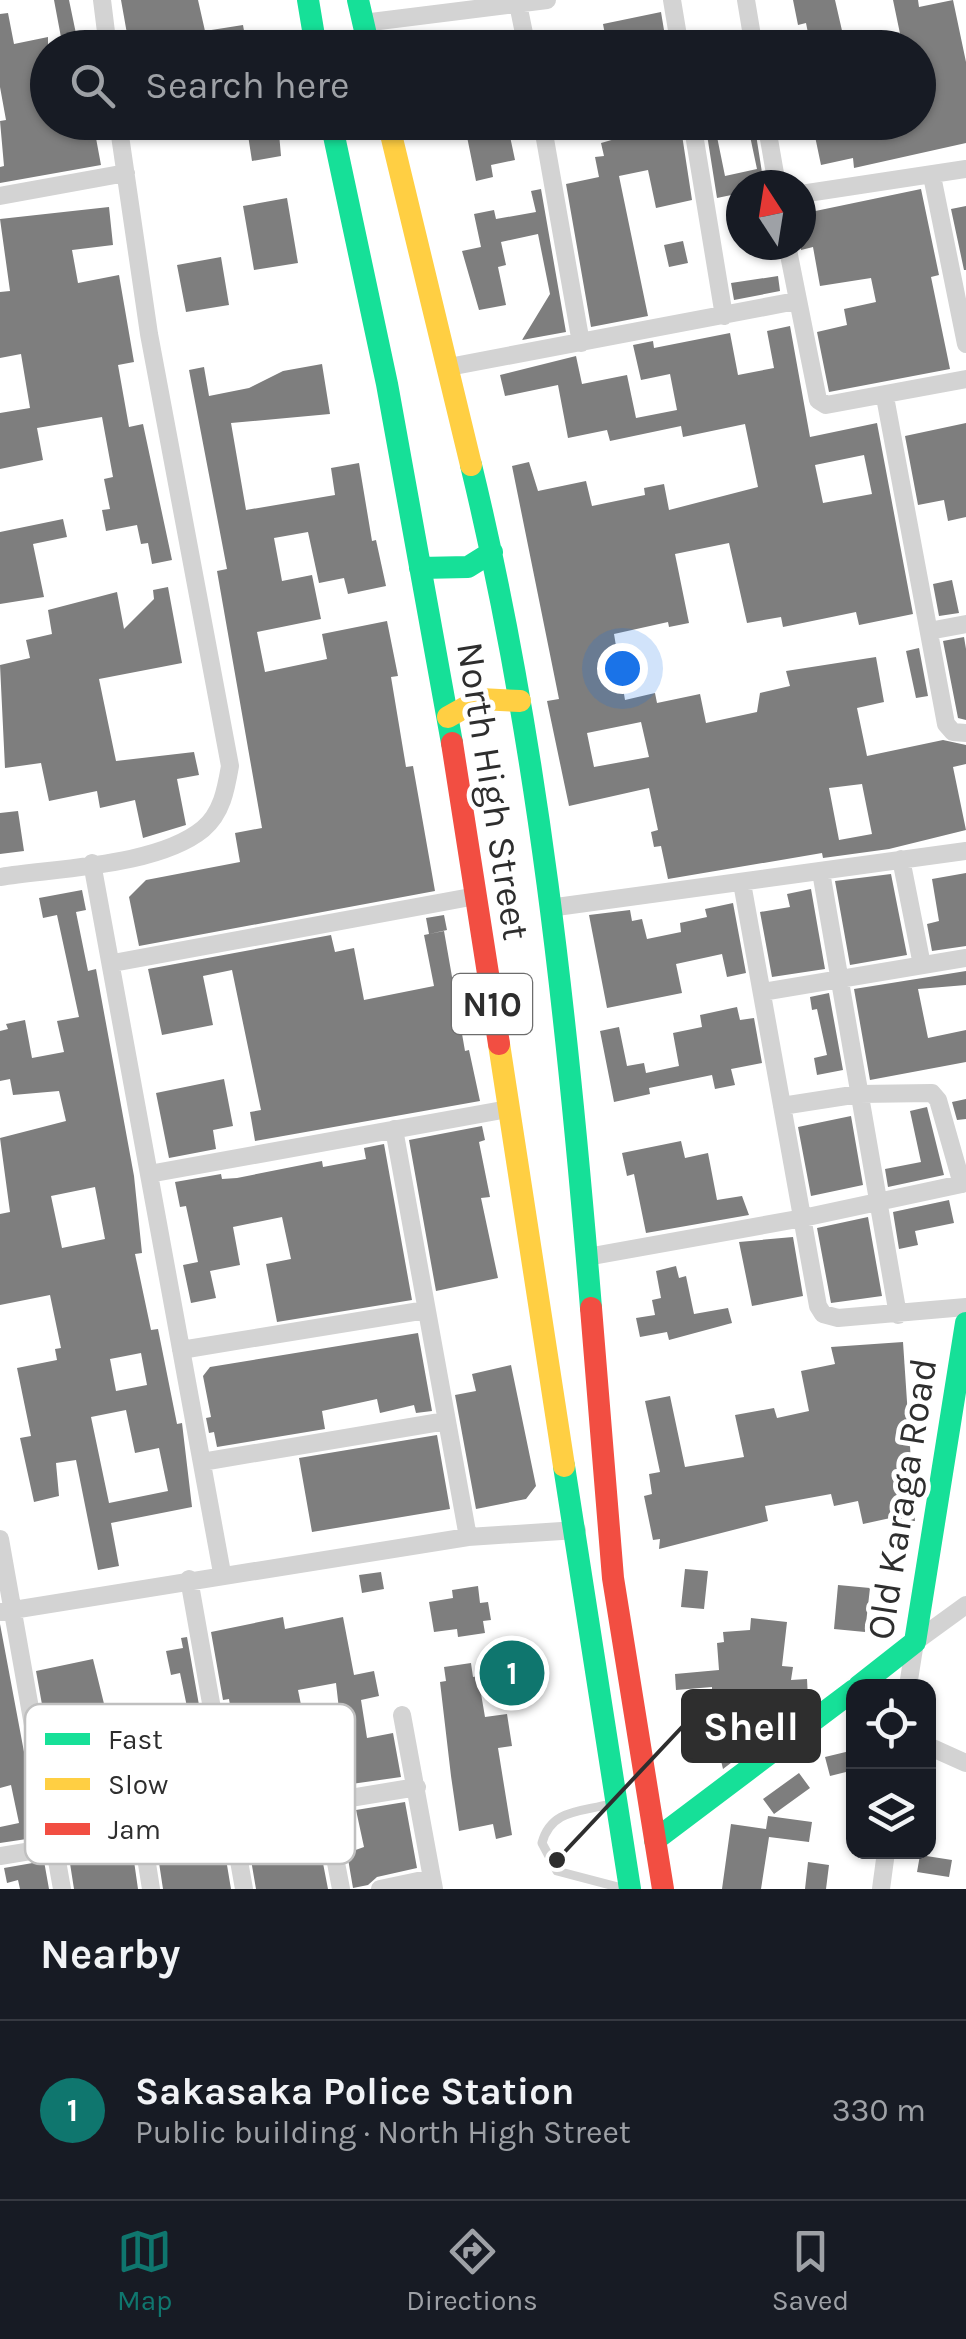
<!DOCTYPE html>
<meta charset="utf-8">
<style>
:root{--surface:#171b24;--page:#20242c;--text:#f1f3f6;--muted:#9ea1a6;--line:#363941;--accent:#0f766e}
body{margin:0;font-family:Karla,sans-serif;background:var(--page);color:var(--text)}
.controls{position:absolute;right:30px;bottom:30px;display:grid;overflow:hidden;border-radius:20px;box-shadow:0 2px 8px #0004}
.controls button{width:90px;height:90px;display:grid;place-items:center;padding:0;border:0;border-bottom:2px solid var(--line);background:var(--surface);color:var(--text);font:50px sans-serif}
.compass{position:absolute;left:726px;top:170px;width:90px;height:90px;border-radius:50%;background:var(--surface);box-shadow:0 2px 8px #0004;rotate:348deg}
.you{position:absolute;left:622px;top:668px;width:35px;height:35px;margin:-25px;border:8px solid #fff;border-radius:50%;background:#1a73e8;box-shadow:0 0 0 15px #1a73e833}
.badge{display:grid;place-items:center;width:65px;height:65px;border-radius:50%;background:var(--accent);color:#fff;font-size:32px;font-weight:700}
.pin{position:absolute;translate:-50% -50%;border:5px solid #fff;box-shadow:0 2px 10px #0006}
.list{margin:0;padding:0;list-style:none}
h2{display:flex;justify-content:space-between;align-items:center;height:130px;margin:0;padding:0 40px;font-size:42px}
h2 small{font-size:32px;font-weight:400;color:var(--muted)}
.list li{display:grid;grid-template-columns:65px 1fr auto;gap:30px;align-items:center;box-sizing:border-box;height:180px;padding:0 40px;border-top:2px solid var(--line)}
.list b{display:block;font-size:38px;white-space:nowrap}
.list p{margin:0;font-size:32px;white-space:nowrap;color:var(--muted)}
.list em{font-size:32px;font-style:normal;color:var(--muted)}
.icon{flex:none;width:55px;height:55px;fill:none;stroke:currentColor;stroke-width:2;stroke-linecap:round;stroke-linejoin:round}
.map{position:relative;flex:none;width:966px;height:1889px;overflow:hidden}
.search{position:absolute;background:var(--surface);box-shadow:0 2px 8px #0004;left:30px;right:30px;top:30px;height:110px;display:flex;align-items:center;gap:25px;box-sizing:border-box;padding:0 35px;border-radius:55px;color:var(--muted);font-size:38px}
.sheet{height:310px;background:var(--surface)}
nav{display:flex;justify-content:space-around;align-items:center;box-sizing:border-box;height:140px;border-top:2px solid var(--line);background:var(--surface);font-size:28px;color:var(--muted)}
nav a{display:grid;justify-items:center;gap:5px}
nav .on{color:var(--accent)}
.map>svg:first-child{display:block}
.building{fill:#7e7e7e;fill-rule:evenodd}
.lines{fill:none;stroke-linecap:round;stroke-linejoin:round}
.lane{stroke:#d3d3d3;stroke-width:9}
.street{stroke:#d3d3d3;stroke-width:18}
.fast{stroke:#16e098;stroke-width:22}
.slow{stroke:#ffcf43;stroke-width:22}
.jam{stroke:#f24e42;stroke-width:22}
.labels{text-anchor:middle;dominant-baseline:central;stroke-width:10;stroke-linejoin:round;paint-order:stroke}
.shield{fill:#fff;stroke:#6d6d6d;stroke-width:2.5}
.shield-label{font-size:35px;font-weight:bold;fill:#2e2e2e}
.street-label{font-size:38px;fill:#2e2e2e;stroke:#fff}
.key{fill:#fff;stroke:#c0c0c0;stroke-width:2.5}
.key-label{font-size:28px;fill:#2e2e2e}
.leader{fill:none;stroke:#2e2e2e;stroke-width:4}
.callout-dot{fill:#2e2e2e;stroke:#fff;stroke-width:4}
.callout{fill:#2e2e2e;stroke:#2e2e2e;stroke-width:4}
.callout-label{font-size:40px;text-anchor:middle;font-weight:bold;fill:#fff}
</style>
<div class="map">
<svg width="966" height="1889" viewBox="0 0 966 1889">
<rect width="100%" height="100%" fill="#fff"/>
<path class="building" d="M54,0H69L79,48H63Z
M121,0H198L205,31L243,25L247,48H164L163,39L180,36L129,45Z
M793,0H835L846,48H811L806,23L798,25Z
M893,0H918L919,7L953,0L966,62V143L854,168L853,158L821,165L812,122H862L863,130L918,122V48H903Z
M661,12L667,48H614L612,39L606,40L603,24Z
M8,13L14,44L48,37V122H93L101,165L0,183V167L4,166L0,121L6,120L0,87V14Z
M246,122H278L281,156L252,161Z
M464,122H507L515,160L491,165L493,177L476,181Z
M641,122H680L692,200L656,208L648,170L619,176L648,316L591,327L566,184L599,177L595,157L604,156L601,143L643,131Z
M705,122H714L725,176L757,169L747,122H754L764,185H741V193L717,198Z
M541,189L566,332L522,340L550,294L538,234L501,242L506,265L498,267L506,305L479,310L462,251L481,247L474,214L494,210L496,219L536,212L531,191Z
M921,189L939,275L931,277L950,369L829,392L817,332L847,325L844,309L876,302L871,278L820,286L813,247L801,250V214Z
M287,198L298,263L254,270L243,206Z
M966,206V270H964L951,209Z
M109,207L113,245L72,250L78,283L119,275L134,362L118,365L129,427L143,424L172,560L152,564L148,543L141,544L137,525L106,531L102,510L110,509L104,479L113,477L102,417L37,428L43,460L0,469V413L30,408L21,354L0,358V292L10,291L0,219Z
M683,241L688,263L669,267L664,245Z
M221,257L229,305L186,312L177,265Z
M778,276L780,291L734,300L731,283Z
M790,326L810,437L877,423L913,614L859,625L856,612L783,627L781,617L747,623L729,543L675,554L689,623L669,627L668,622L614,634L625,700L655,693L657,703L700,694L706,723L757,712L760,693L790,686L786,671L876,657L884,702L857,708L867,756L943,740L966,745V764L953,767L966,830L889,849L823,858L822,853L668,879L661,846L654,847L651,832L658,830L649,788L569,806L547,701L559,699L512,466L529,462L538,491L586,481L592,506L645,495L644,488L664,484L669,510L758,487L745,424L683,437L681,426L610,441L607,430L568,438L558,385L505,396L500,375L576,356L582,384L627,375L636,418L677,410L670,374L641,380L633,345L653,341L654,348L730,333L738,375L774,368L767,331ZM864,455L872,494L823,503L815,465ZM641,722L649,757L594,767L587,733ZM862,784L872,834L839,840L829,788Z
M322,364L330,414L231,423L246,510L335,495L331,468L359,463L372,541L376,540L386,586L348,594L344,578L319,583L308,532L274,538L282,581L312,575L321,619L257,632L265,672L327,659L322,634L387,621L398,676L391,677L406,767L413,766L435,891L139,946L129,897L146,880L240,862L235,833L262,828L217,571L227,569L189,370L204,367L209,396L249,388L283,371Z
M966,423V517L948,521L944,500L918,505L905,436Z
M63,519L67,537L33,544L44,597L0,604V532Z
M952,580L959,613L939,616L933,584Z
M168,587L182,663L99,679L116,761L194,752L199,775L177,779L186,825L143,838L135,800L100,808L97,791L49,801L41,763L5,768L0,665L30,658L26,640L52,634L48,610L117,592L124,629L154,599L153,590Z
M964,637L966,649V720L958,718L943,641Z
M919,648L928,696L916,698L906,651Z
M18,811L24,851L0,854V813Z
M966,873V946L932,951L927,924L939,921L932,879Z
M891,874L907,955L850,965L835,881Z
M811,889L825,969L772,977L760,912L790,907L787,894Z
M82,890L86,910L76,912L88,971L96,969L134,1176L142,1253L135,1254L151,1330L158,1329L177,1424L182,1423L192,1507L111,1523L119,1566L98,1570L76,1460L56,1463L59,1496L34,1502L20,1438L31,1436L17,1368L57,1360L55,1349L61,1348L50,1295L0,1305V1214L10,1212L0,1138L66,1121L59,1091L13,1095L10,1079L0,1081V1031L8,1029L6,1024L25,1020L32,1058L64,1052L57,1021L79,1017L57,915L43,918L39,898ZM95,1187L105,1239L62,1248L51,1196ZM141,1353L147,1385L116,1391L110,1359ZM126,1410L135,1453L159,1448L168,1491L109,1503L91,1417Z
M733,903L746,973L727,977L722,954L676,964L682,993L607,1008L589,915L630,910L632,921L642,919L647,939L681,932L680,923L707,917L705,909Z
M444,915L447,930L429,934L426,918Z
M444,931L465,1051L469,1050L480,1101L255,1141L250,1112L261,1110L232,970L203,976L213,1025L162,1035L148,969L331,935L335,952L354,948L364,1000L434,986L424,935Z
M966,971V985L918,989L928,1038L966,1030V1062L870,1080L854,989Z
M829,993L843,1070L817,1075L814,1058L827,1055L817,1009L812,1010L810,997Z
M737,1007L740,1020L754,1018L762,1063L731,1069L735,1085L715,1089L712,1075L649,1088L650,1094L614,1102L600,1031L619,1027L627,1066L644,1063L646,1073L679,1066L673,1033L702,1027L700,1015Z
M224,1079L233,1126L213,1130L216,1149L169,1158L156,1093Z
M966,1099V1119L957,1120L952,1102Z
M927,1107L944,1175L888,1187L885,1169L921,1162L910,1111Z
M851,1116L863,1185L811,1196L798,1127Z
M482,1126L485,1140L479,1142L490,1197L481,1198L498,1278L436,1291L409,1140Z
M681,1141L685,1158L708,1153L717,1200L742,1196L749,1215L646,1233L634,1174L627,1176L622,1153Z
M384,1144L412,1300L277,1322L266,1264L291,1259L282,1217L233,1227L240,1265L210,1271L216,1298L191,1303L183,1265L198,1262L186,1206L180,1207L175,1182L221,1174L222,1179L237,1178L322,1161L323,1167L366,1159L364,1148Z
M949,1200L954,1223L915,1231L918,1245L899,1249L893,1212Z
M868,1217L882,1296L831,1303L817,1228Z
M793,1237L803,1296L752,1306L739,1242Z
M676,1266L679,1278L686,1276L694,1314L728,1308L732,1323L669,1340L667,1332L640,1337L636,1318L655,1315L652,1300L661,1298L656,1271Z
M418,1333L432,1411L416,1413L414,1405L380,1413L377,1399L322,1411L325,1429L217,1447L214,1432L209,1433L206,1418L211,1417L203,1376L210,1367Z
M903,1342L915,1521L896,1522L895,1517L863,1524L858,1501L834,1506L831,1494L765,1506L768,1521L659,1549L660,1539L653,1540L644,1496L652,1494L649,1474L660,1472L645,1401L670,1396L685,1467L744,1457L735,1415L774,1408L777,1418L809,1411L801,1371L835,1364L831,1347Z
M511,1365L536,1486L526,1499L476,1509L455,1395L476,1391L472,1374Z
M437,1435L450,1509L312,1532L299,1458Z
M685,1569L708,1571L704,1609L681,1607Z
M381,1572L384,1589L362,1593L359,1575Z
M838,1585L870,1588L865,1632L834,1629Z
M478,1586L480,1603L488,1602L491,1620L483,1621L485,1633L458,1637L457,1629L434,1632L429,1602L453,1598L452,1590Z
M283,1617L285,1629L343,1617L354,1675L374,1671L379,1696L361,1700L367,1738L393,1733L401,1777L323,1788L314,1731L341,1727L336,1683L298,1690L309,1744L254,1752L248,1713L232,1717L229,1699L223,1700L211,1632Z
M751,1618L787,1622L782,1666L793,1667L791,1680L807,1679L808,1699L768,1703L770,1716L764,1717L774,1730L723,1769L712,1723V1687L676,1690L675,1674L719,1670L717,1643L724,1642L723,1632L750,1630Z
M0,1624L40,1837L0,1843V1827L19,1823L11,1785L0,1788Z
M187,1637L199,1705L187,1707L180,1673L171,1675L166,1651L183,1648L181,1638Z
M93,1659L109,1724L88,1728L99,1782L149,1773L147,1763L168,1758L176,1797L214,1790L217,1807L65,1833L36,1671Z
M471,1663L473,1677L478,1676L485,1717L507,1714L512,1746L498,1748L512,1835L496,1839L493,1824L459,1831L451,1776L440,1682L446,1681L444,1667Z
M854,1750V1770L830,1776L825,1757Z
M799,1773L810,1788L774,1814L763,1799Z
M405,1802L417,1868L377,1877L368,1885L353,1888L347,1853L364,1847L356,1810Z
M768,1816L812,1822L809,1842L769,1837L761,1889H722L731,1824L766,1829Z
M305,1821L322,1858L328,1889H256L250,1854L256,1852L254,1842L277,1838L275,1829Z
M211,1834L217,1861L226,1859L231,1889H163L156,1843Z
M132,1847L138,1889H74L69,1857Z
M920,1855L952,1860L949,1877L917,1872Z
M44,1861L49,1889H20L18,1880L7,1883L4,1868Z
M808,1862L829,1865L826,1889H805Z"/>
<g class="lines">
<path class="lane" d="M610,1804C581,1812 551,1809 542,1843L557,1871L622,1888"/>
<path class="street" d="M102,0L108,48
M672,0L680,48
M746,0L754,48
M518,4L527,48
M363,23L547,0
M542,122L581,343
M692,122L724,316
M766,122L777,185
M932,176L966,344
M801,194L966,169
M0,196L126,173
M787,245L818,400L826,405L966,379
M449,367L796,301
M885,397L946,724L953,732L966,733
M929,631L966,624
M901,859L922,965
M92,863L222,1573
M821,872L898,1315
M0,877C57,868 158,866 203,829C222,813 226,789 230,766L149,334L118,122
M742,883L818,1306L823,1314L838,1318L966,1307
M549,908L966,851
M113,963L476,896
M762,992L966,958
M782,1106L859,1094L932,1093L938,1100L962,1184
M394,1129L468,1537
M149,1174L508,1109
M587,1257L803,1218L966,1183
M181,1350L426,1310
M202,1462L446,1421
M0,1539L62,1889
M189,1579L244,1889
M0,1612L468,1537L577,1530
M908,1686L915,1642L966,1605
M402,1715L434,1889
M928,1746L966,1763
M324,1800L341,1889
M142,1832L151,1889
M0,1856L417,1787
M380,1889L432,1878
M881,1889L886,1852"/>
<path class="fast" d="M308,0L316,48
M358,0L369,48
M331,122L387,384L452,743
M471,465C538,740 568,1026 591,1308
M420,568L468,567L492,552
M564,1466L630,1889
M859,1686L915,1642L966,1323
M655,1840L854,1690"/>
<path class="slow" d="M388,122L471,465
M448,717L480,699L520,701
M499,1044L564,1466"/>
<path class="jam" d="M452,743L499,1044
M591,1308L613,1578L663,1889"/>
</g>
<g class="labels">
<rect class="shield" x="452" y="974" width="80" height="60" rx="8"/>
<g class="shield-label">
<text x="492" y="1004">N10</text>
</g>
<g class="street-label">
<text transform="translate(493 791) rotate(81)">North High Street</text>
<text transform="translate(902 1499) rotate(-81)">Old Karaga Road</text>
</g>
</g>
<rect x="25" y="1704" width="330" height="160" rx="15" class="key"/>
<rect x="45" y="1733" width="45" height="12" fill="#16e098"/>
<rect x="45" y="1778" width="45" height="12" fill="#ffcf43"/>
<rect x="45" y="1823" width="45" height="12" fill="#f24e42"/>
<g class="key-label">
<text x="108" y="1749">Fast</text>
<text x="108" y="1794">Slow</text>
<text x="108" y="1839">Jam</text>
</g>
<path class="leader" d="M557 1860L683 1726"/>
<circle class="callout-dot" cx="557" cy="1860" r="10"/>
<rect class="callout" x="683" y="1691" width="136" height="70" rx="10"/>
<g class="callout-label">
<text x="751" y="1740">Shell</text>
</g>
</svg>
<div class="controls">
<button><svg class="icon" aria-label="locate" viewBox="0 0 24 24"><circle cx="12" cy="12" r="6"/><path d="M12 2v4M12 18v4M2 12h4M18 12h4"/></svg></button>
<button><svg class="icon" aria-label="layers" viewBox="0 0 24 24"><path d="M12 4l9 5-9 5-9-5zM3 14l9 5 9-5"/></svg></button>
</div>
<svg class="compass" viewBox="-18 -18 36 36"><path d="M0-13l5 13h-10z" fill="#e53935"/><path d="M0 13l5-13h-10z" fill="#9ea1a6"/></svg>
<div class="you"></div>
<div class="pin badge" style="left:512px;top:1673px">1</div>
<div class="search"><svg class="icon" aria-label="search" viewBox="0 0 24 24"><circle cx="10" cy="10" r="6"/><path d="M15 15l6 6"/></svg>Search here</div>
</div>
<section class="sheet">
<h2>Nearby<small></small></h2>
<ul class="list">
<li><span class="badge">1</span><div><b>Sakasaka Police Station</b><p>Public building · North High Street</p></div><em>330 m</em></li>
</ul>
</section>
<nav>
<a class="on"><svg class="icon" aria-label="map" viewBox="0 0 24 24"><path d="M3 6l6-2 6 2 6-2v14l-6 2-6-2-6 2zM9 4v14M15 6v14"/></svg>Map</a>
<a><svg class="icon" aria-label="directions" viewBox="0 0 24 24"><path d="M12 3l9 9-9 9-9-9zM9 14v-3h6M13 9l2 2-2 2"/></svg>Directions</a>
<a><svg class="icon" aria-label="saved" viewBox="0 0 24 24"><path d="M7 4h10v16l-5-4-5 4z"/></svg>Saved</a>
</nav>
